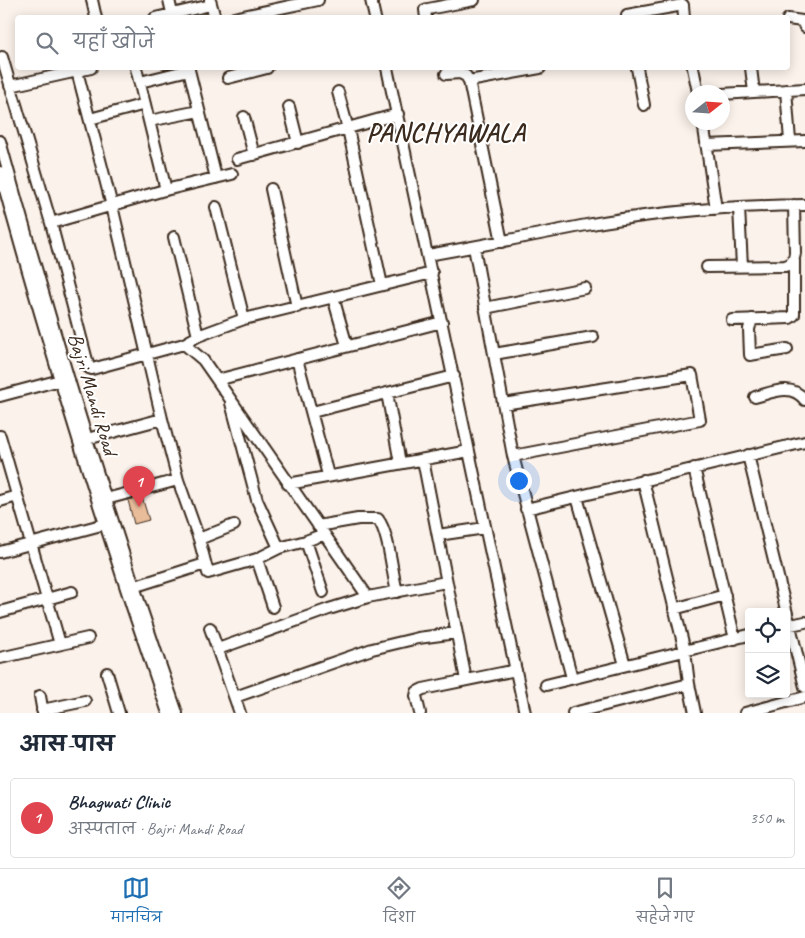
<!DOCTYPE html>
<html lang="hi">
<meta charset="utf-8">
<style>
:root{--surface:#fff;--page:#f2f2f3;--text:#1f2937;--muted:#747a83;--line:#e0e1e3;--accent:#1f6fb2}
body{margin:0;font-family:Caveat,"Playpen Sans Deva",sans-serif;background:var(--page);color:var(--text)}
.controls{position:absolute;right:15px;bottom:15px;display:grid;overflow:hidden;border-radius:5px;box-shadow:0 2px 12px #0003}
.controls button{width:45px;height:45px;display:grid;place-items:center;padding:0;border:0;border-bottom:1px solid var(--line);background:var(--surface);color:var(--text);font:25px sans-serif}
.compass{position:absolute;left:685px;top:85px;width:45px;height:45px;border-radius:50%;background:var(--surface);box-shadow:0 2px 12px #0003;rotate:73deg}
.you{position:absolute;left:518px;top:480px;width:18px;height:18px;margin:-12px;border:4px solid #fff;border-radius:50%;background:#1a73e8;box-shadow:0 0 0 8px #1a73e833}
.badge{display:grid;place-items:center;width:32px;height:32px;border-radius:50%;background:var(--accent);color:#fff;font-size:16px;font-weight:700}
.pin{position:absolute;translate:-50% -41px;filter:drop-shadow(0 1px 2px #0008)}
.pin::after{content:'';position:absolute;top:26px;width:18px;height:15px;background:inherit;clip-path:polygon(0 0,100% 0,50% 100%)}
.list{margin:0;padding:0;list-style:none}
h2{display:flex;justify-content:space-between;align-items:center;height:65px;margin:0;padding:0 20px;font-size:21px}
h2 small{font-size:16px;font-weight:400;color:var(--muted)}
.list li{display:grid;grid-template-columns:32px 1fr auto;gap:15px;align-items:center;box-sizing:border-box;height:80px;margin:0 10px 10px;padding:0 10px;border:1px solid var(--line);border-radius:5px}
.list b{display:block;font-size:19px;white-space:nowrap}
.list p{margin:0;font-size:16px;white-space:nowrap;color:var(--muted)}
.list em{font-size:16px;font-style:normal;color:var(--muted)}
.icon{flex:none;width:28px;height:28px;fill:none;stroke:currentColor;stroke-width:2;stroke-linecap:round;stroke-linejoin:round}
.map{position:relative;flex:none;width:805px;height:713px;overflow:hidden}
.search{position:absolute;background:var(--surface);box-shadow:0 2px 12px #0003;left:15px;right:15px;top:15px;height:55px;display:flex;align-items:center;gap:12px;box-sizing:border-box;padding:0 18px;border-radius:5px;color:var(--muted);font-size:19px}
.sheet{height:155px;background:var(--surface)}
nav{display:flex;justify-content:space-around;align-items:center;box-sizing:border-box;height:70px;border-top:1px solid var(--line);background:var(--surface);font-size:14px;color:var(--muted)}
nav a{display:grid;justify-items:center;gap:2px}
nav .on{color:var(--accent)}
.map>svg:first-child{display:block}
.building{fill:#eabd9a;stroke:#3b2a1e}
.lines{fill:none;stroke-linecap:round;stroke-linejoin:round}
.minor-casing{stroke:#3b2a1e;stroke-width:14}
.minor{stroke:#fff;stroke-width:10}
.labels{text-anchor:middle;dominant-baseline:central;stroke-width:4;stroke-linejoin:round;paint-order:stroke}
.street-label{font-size:21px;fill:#3b2a1e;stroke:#fff}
.district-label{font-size:26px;font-weight:bold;letter-spacing:1px;fill:#3b2a1e;stroke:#fff}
</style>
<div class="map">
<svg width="805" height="713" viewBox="0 0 805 713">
<rect width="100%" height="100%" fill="#fbf2eb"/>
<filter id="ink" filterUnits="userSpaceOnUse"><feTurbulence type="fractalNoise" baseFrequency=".02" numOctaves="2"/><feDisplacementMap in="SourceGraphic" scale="10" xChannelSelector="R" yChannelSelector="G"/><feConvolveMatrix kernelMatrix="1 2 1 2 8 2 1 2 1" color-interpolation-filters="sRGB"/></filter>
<g filter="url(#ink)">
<path class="building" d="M142,497L149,520L134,524L128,500Z"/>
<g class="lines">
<g class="minor-casing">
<path id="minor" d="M92,0L96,18
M169,0L172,13
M210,0L215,18
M371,0L375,18
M155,18L211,5
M234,18L318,0
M426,18L425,10L428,9L474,0
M628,18L627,15L683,5L684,18
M788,19L802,21L805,27
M2,57L51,223L89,368L92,369L184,344L198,336L244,319L432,273
M136,68L166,190
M387,68L525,713
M637,68L644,105
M693,68L698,92
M751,68L754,92
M77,71L112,206L162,419L178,480L199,539L208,573L257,559L279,548L306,541L324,534
M446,74L460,73L466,76L469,81L502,242
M228,78L267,68
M469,81L540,68
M140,82L189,70L216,178
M10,86L91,68
M786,90L790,141
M338,92L348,129L382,285
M722,94L805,89
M289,107L298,143
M244,117L254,155
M90,119L145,104
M149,121L199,111
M703,122L716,209
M0,141C53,333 111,524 177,713
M706,145L805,141
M237,159L398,114
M0,172C50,354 106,534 168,713
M271,189L297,307
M216,207L244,319
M739,208L742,266
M51,223L161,191L232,174
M174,237L198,336
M474,247L513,456L572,678
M428,255C479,246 530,236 581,226C655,212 730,206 805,205
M707,267L785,266C792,264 794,261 795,253L794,205
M333,297L347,346
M485,308L585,288
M752,319L749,329L750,355L787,349
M732,320L790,318L794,315V260
M184,344L203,360L217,380L368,597
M494,354L593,337
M297,359L328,475
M217,380L442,322
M387,393L400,463
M0,396L64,379
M755,397C774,392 791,383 805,400
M231,403L257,500L279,548
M503,404L692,375L700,420L513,456
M312,412L454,376
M0,436L60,644
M87,439L162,419
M748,455L805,687
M423,460L466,680
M694,468L735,639
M643,480L685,651L689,684L695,713
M288,484L469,451
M577,497L625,665
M106,499L178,480
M0,501L17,496
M526,509L805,442
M318,526L358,519H378C389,533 392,573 397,592
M438,535L485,528
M199,539L234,525
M306,541L323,592
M0,552L105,524
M257,559L273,607
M133,587L205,564
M674,609L725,595
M0,612L72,592
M786,626L805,622
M210,628L240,713
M218,649L329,609L368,597L446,582
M0,658L88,638
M107,673L119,713
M546,685L749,635
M40,696L43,713
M235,697L372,649L418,638L456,633
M42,710L85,701
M420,713L416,696L417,692L423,689L516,670
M573,713L689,684
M745,713L805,697"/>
</g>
<use href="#minor" class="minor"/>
</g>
</g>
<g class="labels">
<g class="street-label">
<text transform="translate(93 394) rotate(73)">Bajri Mandi Road</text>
</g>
<g class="district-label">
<text x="446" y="132">PANCHYAWALA</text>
</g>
</g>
</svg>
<div class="controls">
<button><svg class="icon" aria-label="locate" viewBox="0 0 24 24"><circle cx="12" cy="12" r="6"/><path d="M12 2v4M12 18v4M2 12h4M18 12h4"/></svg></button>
<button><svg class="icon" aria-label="layers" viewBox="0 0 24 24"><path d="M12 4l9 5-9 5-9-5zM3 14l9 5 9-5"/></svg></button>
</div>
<svg class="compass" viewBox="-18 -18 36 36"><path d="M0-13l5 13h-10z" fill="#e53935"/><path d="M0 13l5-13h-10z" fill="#747a83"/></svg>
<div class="you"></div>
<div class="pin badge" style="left:139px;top:507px;background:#e0444e">1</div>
<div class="search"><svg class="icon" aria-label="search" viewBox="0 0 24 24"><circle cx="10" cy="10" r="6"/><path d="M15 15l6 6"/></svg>यहाँ खोजें</div>
</div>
<section class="sheet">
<h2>आस-पास<small></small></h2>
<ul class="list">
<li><span class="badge" style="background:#e0444e">1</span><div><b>Bhagwati Clinic</b><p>अस्पताल · Bajri Mandi Road</p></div><em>350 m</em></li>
</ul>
</section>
<nav>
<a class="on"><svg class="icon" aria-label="map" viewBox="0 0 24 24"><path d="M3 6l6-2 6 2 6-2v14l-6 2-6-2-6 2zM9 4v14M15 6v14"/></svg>मानचित्र</a>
<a><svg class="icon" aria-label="directions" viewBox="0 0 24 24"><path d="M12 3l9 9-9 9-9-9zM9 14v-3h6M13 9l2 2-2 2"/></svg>दिशा</a>
<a><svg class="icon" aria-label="saved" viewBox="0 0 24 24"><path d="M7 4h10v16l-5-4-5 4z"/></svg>सहेजे गए</a>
</nav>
